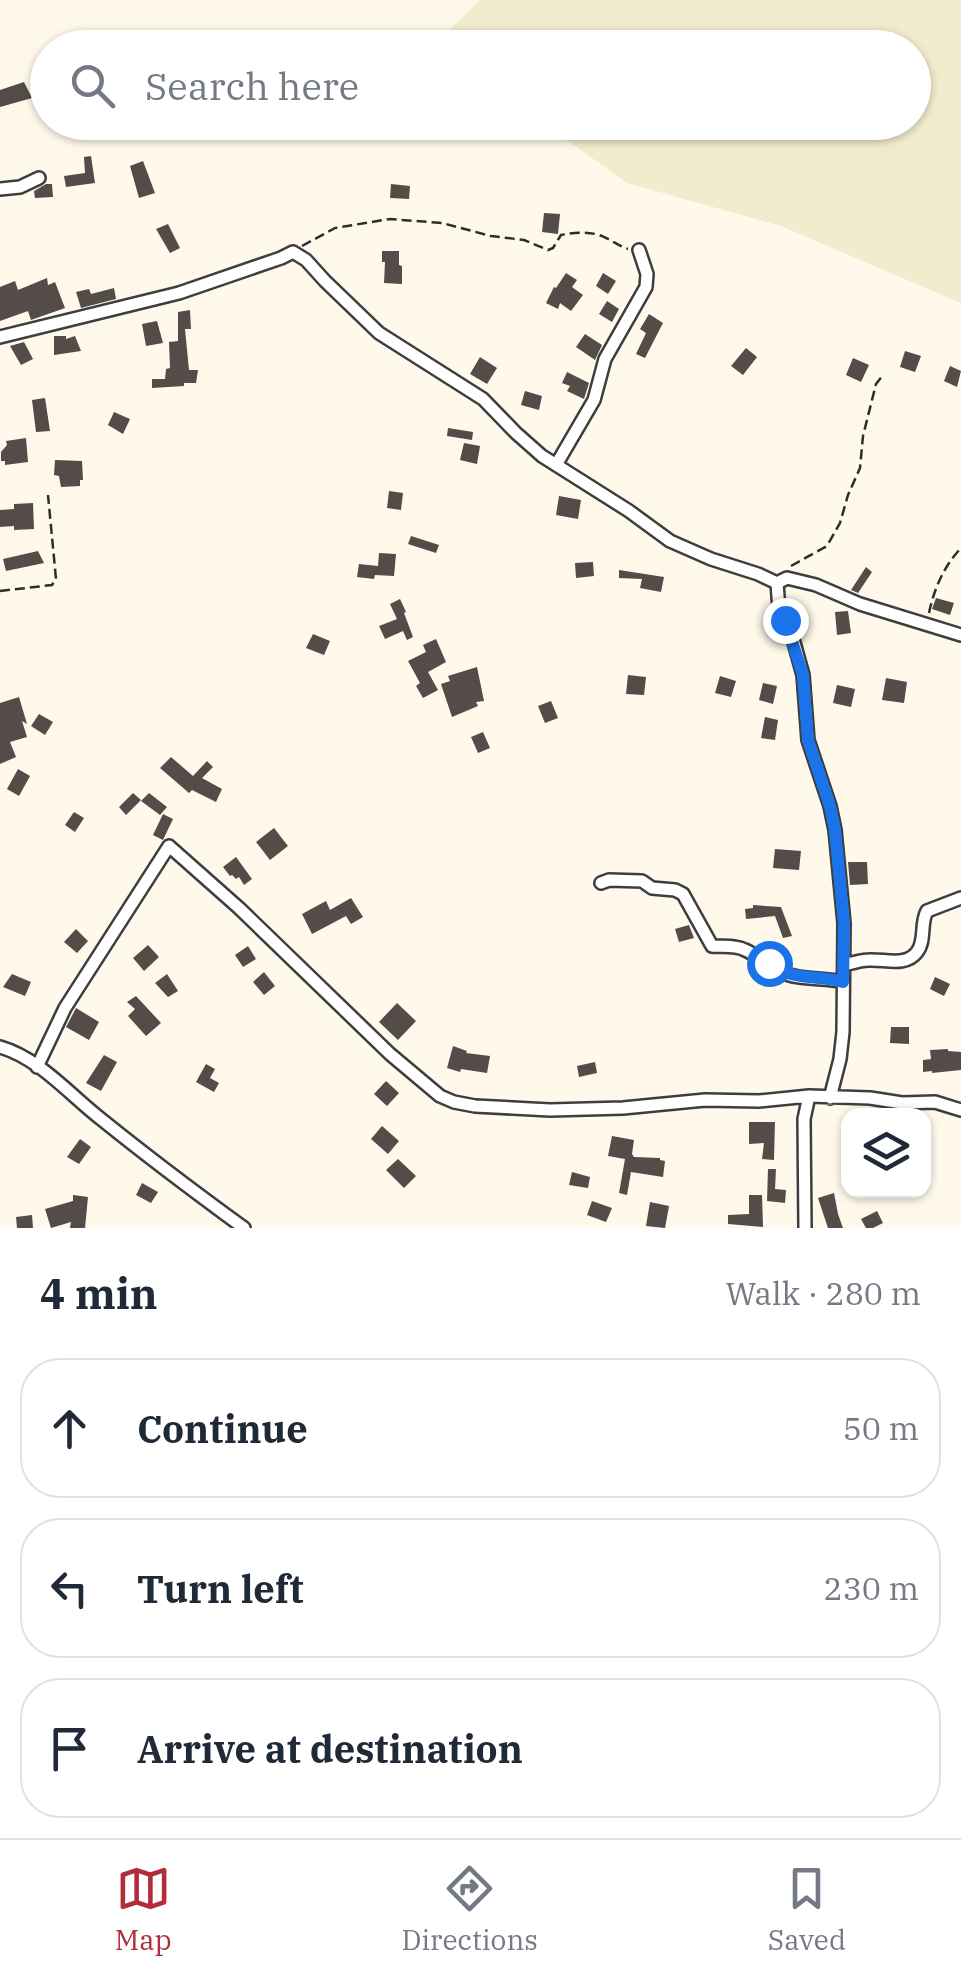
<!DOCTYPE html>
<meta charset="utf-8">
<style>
:root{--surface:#fff;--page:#f2f2f3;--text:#1f2937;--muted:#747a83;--line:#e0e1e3;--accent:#b12d3c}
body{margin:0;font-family:"IBM Plex Serif",serif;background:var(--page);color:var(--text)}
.controls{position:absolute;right:30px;bottom:30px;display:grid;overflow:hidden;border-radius:20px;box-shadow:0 2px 8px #0004}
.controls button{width:90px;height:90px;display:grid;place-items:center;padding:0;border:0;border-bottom:2px solid var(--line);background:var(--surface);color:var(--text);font:50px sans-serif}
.stop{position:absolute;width:30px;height:30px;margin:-22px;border:8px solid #1a73e8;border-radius:50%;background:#fff}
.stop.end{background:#1a73e8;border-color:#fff;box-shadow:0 2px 10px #0008}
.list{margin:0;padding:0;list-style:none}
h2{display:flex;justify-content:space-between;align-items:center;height:130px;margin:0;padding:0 40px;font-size:42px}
h2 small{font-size:32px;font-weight:400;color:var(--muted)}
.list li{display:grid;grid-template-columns:65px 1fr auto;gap:30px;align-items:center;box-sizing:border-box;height:140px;margin:0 20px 20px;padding:0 20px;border:2px solid var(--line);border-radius:40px}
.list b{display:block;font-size:38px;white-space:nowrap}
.list em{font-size:32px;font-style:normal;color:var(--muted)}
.icon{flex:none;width:55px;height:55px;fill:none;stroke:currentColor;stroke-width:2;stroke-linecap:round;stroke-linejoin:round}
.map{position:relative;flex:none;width:961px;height:1228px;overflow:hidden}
.search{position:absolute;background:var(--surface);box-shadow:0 2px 8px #0004;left:30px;right:30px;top:30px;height:110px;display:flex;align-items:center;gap:25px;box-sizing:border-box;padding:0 35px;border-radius:55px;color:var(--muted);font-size:38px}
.sheet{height:610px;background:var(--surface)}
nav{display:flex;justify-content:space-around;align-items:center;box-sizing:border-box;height:140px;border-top:2px solid var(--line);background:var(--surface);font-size:28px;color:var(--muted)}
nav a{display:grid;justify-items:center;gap:5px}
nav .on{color:var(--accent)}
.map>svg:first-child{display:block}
.farmland{fill:#f1eccd}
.building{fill:#534c48}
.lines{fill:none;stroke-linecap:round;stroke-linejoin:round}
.minor-casing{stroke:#3e3e3e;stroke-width:16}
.path{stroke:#2d2d2d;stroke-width:2.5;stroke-dasharray:10 5;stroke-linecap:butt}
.minor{stroke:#fff;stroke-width:11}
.route{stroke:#1a73e8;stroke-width:12}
</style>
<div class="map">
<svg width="961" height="1228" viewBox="0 0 961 1228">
<rect width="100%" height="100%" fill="#fef9ea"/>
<path class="farmland" d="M480,0H961V303L781,226L627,183L543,123L914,122V48H444L437,42Z"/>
<path class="building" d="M24,82L32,98L0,107V90Z
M91,156L95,183L66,187L64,176L85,173L84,157Z
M143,161L155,193L139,198L130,166Z
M46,184H52L53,197L35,198L34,191Z
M391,184L410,186L409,199L390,198Z
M544,213L560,214L558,234L542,232Z
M168,224L180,248L170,253L156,229Z
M382,251H399V265L402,266V284L384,283L385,262H382Z
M566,273L577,280L572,287L583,295L571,311L560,303L558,309L546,303L554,287L556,288Z
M603,273L616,281L608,294L596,286Z
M47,278L48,285L55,282L65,308L31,320L28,311L0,321V287L15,281L18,290Z
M114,288L116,299L81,308L76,292L89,289L91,294Z
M607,301L619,309L612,322L599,314Z
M190,310L191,329H185L189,370H198L196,383H184V386L152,388V379H165L166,369L170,368L169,342L178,341V312Z
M649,314L663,323L645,358L636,354L646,333L640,329Z
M157,321L163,343L146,346L142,324Z
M585,334L602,345L595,360L576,347Z
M54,336H66V339L75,336L81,351L54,355Z
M24,342L33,359L21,365L10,346Z
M746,348L757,357L743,375L731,366Z
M905,351L921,356L915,372L900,367Z
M480,357L497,368L487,384L470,374Z
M853,358L869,365L861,382L846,375Z
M950,366L961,371L957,387L944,381Z
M567,372L589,383L584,399L567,391L570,386L562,383Z
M525,391L542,396L539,410L521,405Z
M45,398L50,431L36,432L32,400Z
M114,412L130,419L123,434L108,425Z
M448,428L473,432L472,440L447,436Z
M26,438L28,462L5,465V461H1V452L7,445L6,441Z
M464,443L480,446L477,464L460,460Z
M55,460L82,461L83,480H80V486L61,487L59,476L54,475Z
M389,491L403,493L401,510L387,508Z
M559,496L581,500L578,519L556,515Z
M33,503L34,529L14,530V526L0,527V510L14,509V504Z
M411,536L439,545L436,553L408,544Z
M38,551L44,563L6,571L3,559Z
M379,553L396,554L394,576L375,575L374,579L357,577L359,564L378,566Z
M593,562L594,576L576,578L575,563Z
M866,567L872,572L858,593L851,590Z
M619,570L664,577L661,592L640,588L642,579L619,578Z
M936,598L954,603L950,615L932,609Z
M400,599L406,612L404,613L413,637L407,640L403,631L385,639L379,626L397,619L390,604Z
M848,611L851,633L837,635L835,612Z
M313,634L330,641L324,655L306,648Z
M436,639L446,662L428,672L438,690L423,698L416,686L420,683L408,661L426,652L423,645Z
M477,667L484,701L476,702L478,706L452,717L441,684L450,681L448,676Z
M628,675L646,677L644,695L626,694Z
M720,676L736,681L731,697L715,693Z
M886,678L907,682L904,703L882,700Z
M763,683L777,686L773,704L759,700Z
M837,685L855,689L851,707L833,703Z
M19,697L27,724L22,721L27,737L10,742L16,757L0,764V703Z
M551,701L558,718L545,723L538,706Z
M39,714L53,722L45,735L31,726Z
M765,717L778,720L775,740L761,738Z
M483,732L490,748L478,753L471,737Z
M171,757L193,776L207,761L213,767L202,778L222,789L216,802L192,790L189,793L160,768Z
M18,769L30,776L19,796L7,789Z
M133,793L141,800L126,815L119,807Z
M149,793L167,807L160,815L141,801Z
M74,812L84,818L75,832L65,825Z
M163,814L173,819L163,840L153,835Z
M274,828L288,846L270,860L256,842Z
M775,849L801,851L799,870L773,868Z
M236,857L252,879L244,885L239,877L236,879L232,875L230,876L223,867Z
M848,862H867L868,884L850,885Z
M351,898L363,917L351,924L346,916L312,934L302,914L326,901L330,910Z
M753,905L781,907L792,936L783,938L775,916L746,919L745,909L753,908Z
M689,925L694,938L679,942L675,929Z
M76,929L88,941L77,953L64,942Z
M148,945L159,957L144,971L133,958Z
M248,946L256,959L243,967L235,955Z
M264,972L275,986L264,995L253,982Z
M12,974L31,982L25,996L3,987Z
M167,974L178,991L168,997L155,983Z
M935,977L950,984L944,996L930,989Z
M136,996L161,1023L146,1036L128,1016L135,1009L127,1002Z
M397,1003L416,1021L398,1040L379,1022Z
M76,1008L99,1022L89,1040L66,1027Z
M891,1027H909V1044L890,1043Z
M453,1046L467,1051L466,1053L490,1056L487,1073L461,1069L460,1072L447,1068Z
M948,1049V1051L961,1052V1070L932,1073V1071L923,1072V1060L931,1059L930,1050Z
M104,1055L117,1062L101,1091L86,1083Z
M595,1062L597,1073L579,1077L577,1066Z
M206,1064L215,1069L210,1078L219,1083L214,1092L196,1082Z
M386,1081L399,1093L387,1106L374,1094Z
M749,1122H775L774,1160L762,1159L764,1143L749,1144Z
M382,1126L399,1141L388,1154L371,1139Z
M612,1136L634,1140L632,1154L634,1157L660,1158V1160L665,1161L663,1177L631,1172L627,1195L619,1193L625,1159L608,1156Z
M80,1139L91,1147L79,1164L67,1157Z
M398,1159L416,1176L404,1188L386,1170Z
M768,1169H776L775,1189L786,1190L785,1203L767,1201Z
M572,1172L590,1177L588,1188L569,1185Z
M142,1183L158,1192L151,1203L136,1195Z
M834,1193L838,1214L843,1228H828L818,1198Z
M73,1195L88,1197L85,1228H70L71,1222L51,1228L45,1209L73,1201Z
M749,1195H762L763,1227L728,1224V1215L749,1214Z
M592,1201L612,1208L606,1222L587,1215Z
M650,1202L669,1206L665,1228L646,1226Z
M877,1211L883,1223L873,1228H866L861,1219Z
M32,1215L33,1228H17L16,1217Z"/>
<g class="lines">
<g class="minor-casing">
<path id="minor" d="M0,189L20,187L39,178
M0,337L179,293L281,258L293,252L306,260L325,281L379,333L483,399L516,433L542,456L629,511L670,541L711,559L758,574L777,583L787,578L816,585L860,604L961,635
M556,465L594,400L605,359L646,287L647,274L639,250
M777,583L779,610L793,639L803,675L808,740L830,806L835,830L844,923L843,1032L840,1059L830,1098
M601,883L609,880L642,881L652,888L675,890L683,894L712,946C723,947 736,945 745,950C757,955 767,965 779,971C799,981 823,977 843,982
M844,965C852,963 861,960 869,960C885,959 906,967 917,952C926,941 920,923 927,911L961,898
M0,1047C39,1058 70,1095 101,1119C148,1157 196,1193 244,1228
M37,1067L65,1008L169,846L239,908L390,1054L440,1096L454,1102L475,1106L550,1110L623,1108L705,1100L759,1101L809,1096L870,1098L902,1103L935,1102L961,1110
M805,1228L804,1119L809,1096"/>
</g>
<path class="path" d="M302,246L335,228L390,219L442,223L491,236L524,240L548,250L553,248L561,235C574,232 592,231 604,237C613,241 619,246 628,249
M791,566L827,546L840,523L848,495L860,468L863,436L876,384L883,375
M0,591L52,585L56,579L48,495
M929,613C934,589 944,566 961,548"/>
<use href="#minor" class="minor"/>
</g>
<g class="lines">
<path class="route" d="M769,963C791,981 818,975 843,982L844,923L835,830L830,806L808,740L803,675L785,620"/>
</g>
</svg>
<div class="controls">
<button><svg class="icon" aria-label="layers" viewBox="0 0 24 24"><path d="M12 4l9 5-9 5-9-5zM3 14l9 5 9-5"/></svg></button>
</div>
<div class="stop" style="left:769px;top:963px"></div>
<div class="stop end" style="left:785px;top:620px"></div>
<div class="search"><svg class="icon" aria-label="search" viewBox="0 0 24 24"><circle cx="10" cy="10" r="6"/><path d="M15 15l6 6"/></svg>Search here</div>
</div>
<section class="sheet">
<h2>4 min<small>Walk · 280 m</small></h2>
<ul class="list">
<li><svg class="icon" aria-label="ahead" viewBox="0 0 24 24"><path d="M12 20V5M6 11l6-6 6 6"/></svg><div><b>Continue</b></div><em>50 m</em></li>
<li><svg class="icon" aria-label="left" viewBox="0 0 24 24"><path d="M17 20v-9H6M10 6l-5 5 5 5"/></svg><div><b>Turn left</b></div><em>230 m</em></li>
<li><svg class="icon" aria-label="arrive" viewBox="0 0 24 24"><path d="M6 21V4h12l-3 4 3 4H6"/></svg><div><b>Arrive at destination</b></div></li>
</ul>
</section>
<nav>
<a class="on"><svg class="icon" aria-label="map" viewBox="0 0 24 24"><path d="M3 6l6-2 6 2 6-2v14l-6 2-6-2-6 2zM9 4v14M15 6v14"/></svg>Map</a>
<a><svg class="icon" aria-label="directions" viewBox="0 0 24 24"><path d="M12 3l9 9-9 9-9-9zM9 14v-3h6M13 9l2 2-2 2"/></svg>Directions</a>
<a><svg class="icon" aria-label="saved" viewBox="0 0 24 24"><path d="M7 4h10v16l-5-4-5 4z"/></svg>Saved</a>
</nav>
